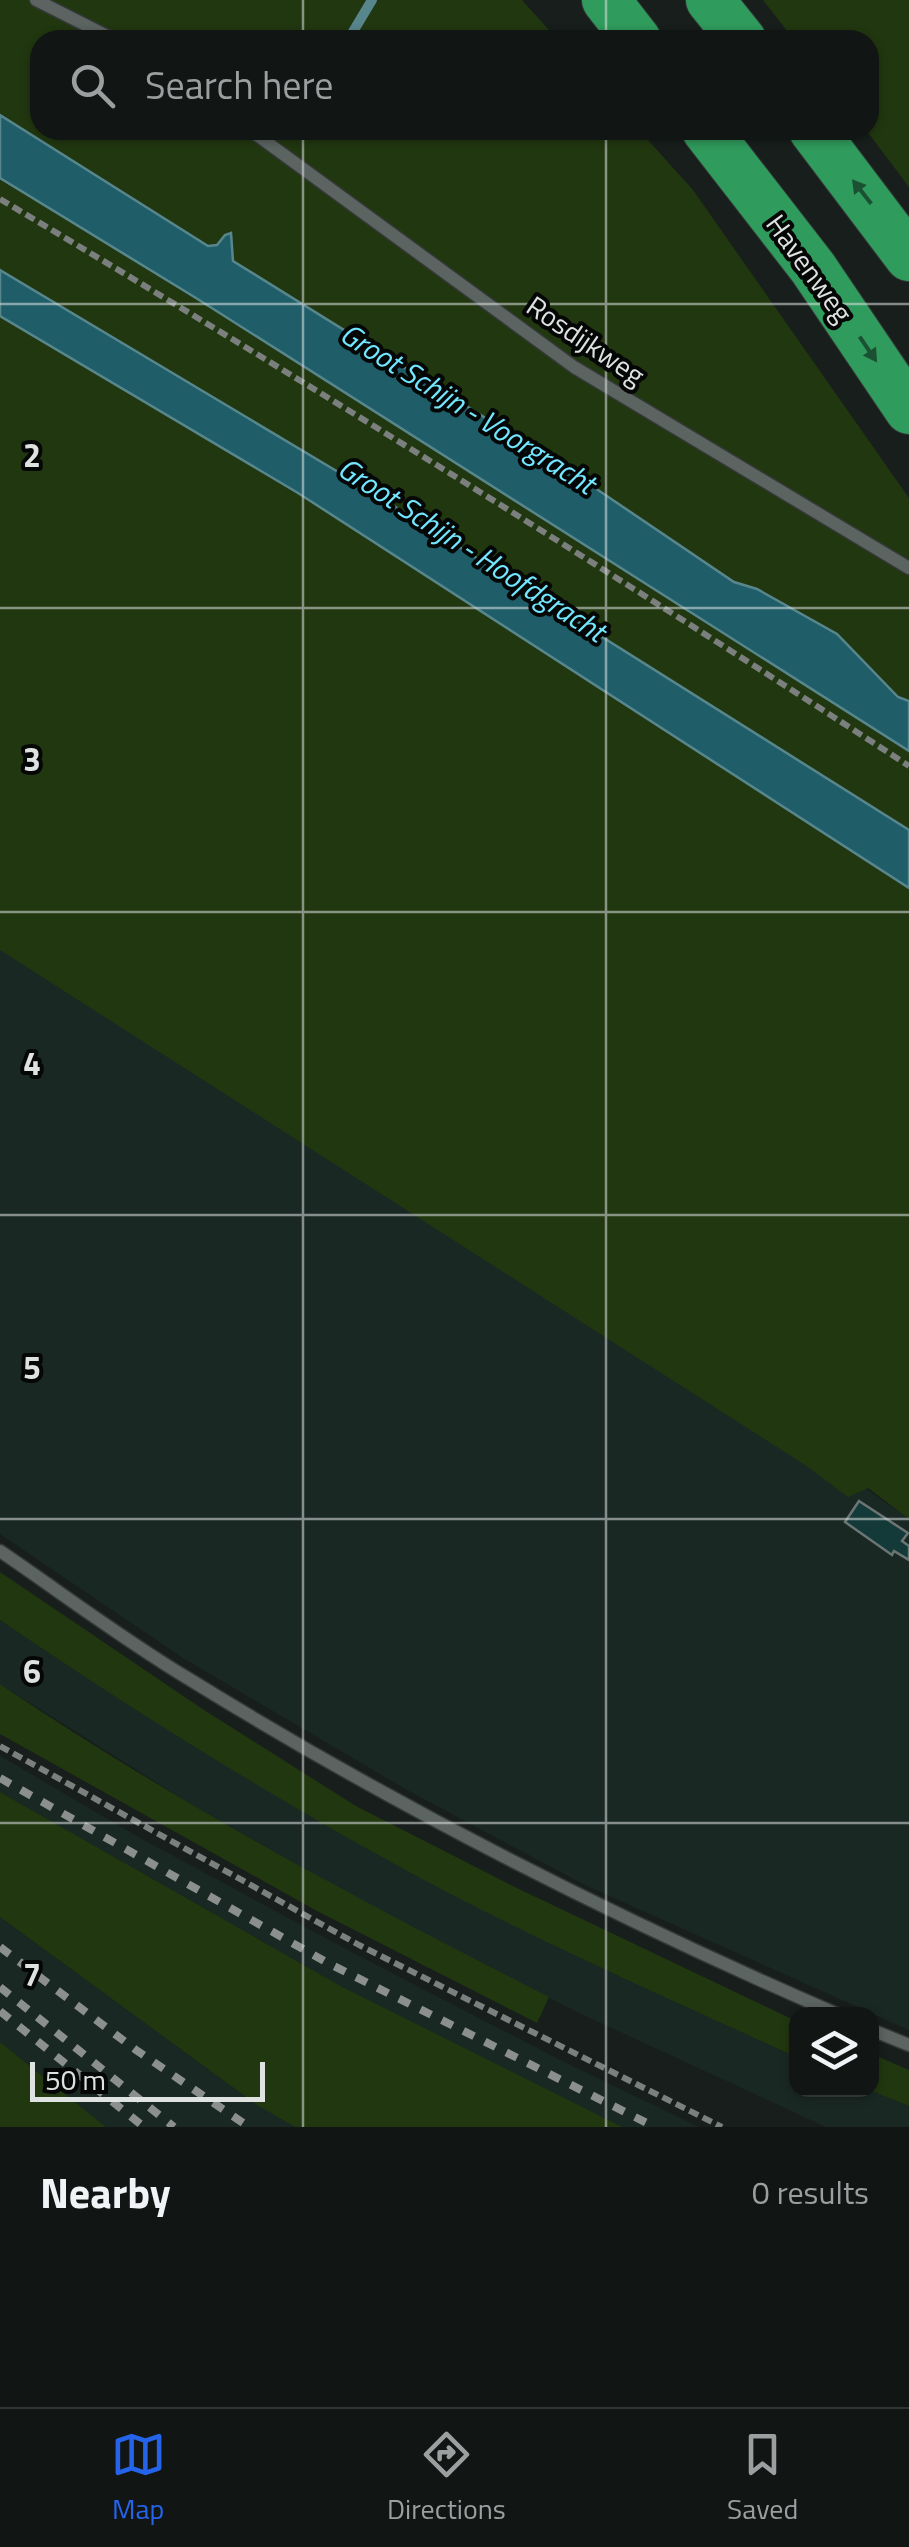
<!DOCTYPE html>
<style>
:root{--surface:#111615;--page:#1e2322;--text:#f1f3f6;--muted:#9c9fa0;--line:#303534;--accent:#2563eb}
body{margin:0;font-family:"Titillium Web",sans-serif;background:var(--page);color:var(--text)}
.controls{position:absolute;right:30px;bottom:30px;display:grid;overflow:hidden;border-radius:20px;box-shadow:0 2px 8px #0004}
.controls button{width:90px;height:90px;display:grid;place-items:center;padding:0;border:0;border-bottom:2px solid var(--line);background:var(--surface);color:var(--text);font:50px sans-serif}
.scale{position:absolute;left:30px;bottom:25px;width:235px;box-sizing:border-box;padding-left:10px;border:5px solid #dee2e1;border-top:0;font-size:28px;line-height:35px;white-space:nowrap;color:#dee2e1;-webkit-text-stroke:8px #050707;paint-order:stroke}
.list{margin:0;padding:0;list-style:none}
h2{display:flex;justify-content:space-between;align-items:center;height:130px;margin:0;padding:0 40px;font-size:42px}
h2 small{font-size:32px;font-weight:400;color:var(--muted)}
.icon{flex:none;width:55px;height:55px;fill:none;stroke:currentColor;stroke-width:2;stroke-linecap:round;stroke-linejoin:round}
.map{position:relative;flex:none;width:909px;height:2127px;overflow:hidden}
.search{position:absolute;background:var(--surface);box-shadow:0 2px 8px #0004;left:30px;right:30px;top:30px;height:110px;display:flex;align-items:center;gap:25px;box-sizing:border-box;padding:0 35px;border-radius:30px;color:var(--muted);font-size:38px}
.sheet{height:280px;background:var(--surface)}
nav{display:flex;justify-content:space-around;align-items:center;box-sizing:border-box;height:140px;border-top:2px solid var(--line);background:var(--surface);font-size:28px;color:var(--muted)}
nav a{display:grid;justify-items:center;gap:5px}
nav .on{color:var(--accent)}
.map>svg:first-child{display:block}
.built{fill:#1a2824}
.green{fill:#213710}
.water{fill:#1f5e69;stroke:#58868d;stroke-width:2.5}
.lines{fill:none;stroke-linecap:round;stroke-linejoin:round}
.stream{stroke:#58868d;stroke-width:10}
.building{fill:#133a39;stroke:#6c7574;stroke-width:2.5}
.lane-casing{stroke:#343836;stroke-width:15}
.highway-casing{stroke:#343836;stroke-width:50}
.path{stroke:#7b807f;stroke-width:6;stroke-dasharray:10 5;stroke-linecap:butt}
.lane{stroke:#5c6461;stroke-width:12}
.highway{stroke:#2f9b5c;stroke-width:48}
.rail{stroke:#8b908e;stroke-width:8;stroke-dasharray:12 12;stroke-linecap:butt}
.oneway{fill:#1a5132}
.grid{fill:none;stroke:#dee2e1;stroke-width:2.5;stroke-opacity:0.55}
.labels{text-anchor:middle;dominant-baseline:central;stroke-width:8;stroke-linejoin:round;paint-order:stroke}
.street-label{font-size:28px;fill:#dee2e1;stroke:#050707}
.water-label{font-size:30px;font-style:italic;fill:#72e7ff;stroke:#050707}
.grid-label{font-size:32px;text-anchor:middle;font-weight:bold;fill:#dee2e1;stroke:#050707;stroke-width:8;stroke-linejoin:round;paint-order:stroke}
</style>
<div class="map">
<svg width="909" height="2127" viewBox="0 0 909 2127">
<rect width="100%" height="100%" fill="#171e1c"/>
<path class="built" d="M0,880L909,1519V2030L585,1885L407,1790L183,1658L0,1534Z
M0,1620L73,1669L401,1867L606,1970L796,2057V2090H869L909,2106V2127H826L577,2012L372,1907L191,1804L0,1684Z
M0,1756L140,1838L357,1955L562,2061L699,2127H622L344,1988L0,1792Z
M0,1917L257,2105L295,2127H106L0,2042Z"/>
<path class="green" d="M0,0H522L558,40H40V130H639L693,190L909,498V1519L868,1488L848,1497L805,1465L0,950Z
M763,0H909V187L866,130H869V40H794Z
M0,1572L204,1710L356,1806L519,1889L796,2021V2057C663,1996 528,1937 400,1867C262,1791 129,1708 0,1620Z
M0,1684C174,1802 361,1901 549,1997L537,2023L317,1911L0,1734Z
M0,1792L344,1988L622,2127H295L257,2105L0,1917Z
M0,2042L106,2127H0Z
M872,2054L909,2070V2106L869,2090H872Z"/>
<path class="water" d="M0,115L208,246L217,245L225,235L231,233L233,261L561,465L734,582L757,589L837,634L898,697L909,701V751L196,298L0,178Z
M0,270L370,491L909,830V888L298,493L0,316Z"/>
<g class="lines">
<path class="stream" d="M348,40L372,0"/>
</g>
<path class="building" d="M859,1501L908,1533L902,1541L909,1546V1560L894,1551L892,1555L845,1522Z"/>
<g class="lines">
<g class="lane-casing">
<path id="lane" d="M36,0L115,40
M250,130L574,367L909,568
M0,1551C63,1594 124,1640 189,1679C396,1807 613,1917 837,2014
M872,2030L909,2045"/>
</g>
<g class="highway-casing">
<path id="highway" d="M606,0L637,40
M710,0L742,40
M706,130L813,268L909,410
M813,130L909,257"/>
</g>
<path class="path" d="M0,199C307,382 610,571 909,766
M0,1746L359,1945L722,2127"/>
<use href="#lane" class="lane"/>
<use href="#highway" class="highway"/>
<path class="rail" d="M0,1778L326,1962L655,2127
M0,1947L136,2050L249,2127
M0,1987L174,2127
M0,2011L144,2127"/>
</g>
<defs><path id="oneway-solid" d="M-6-.8H1V-3.2L6.5 0L1 3.2V.8H-6Z" transform="scale(2.5)"/></defs>
<g class="oneway">
<use href="#oneway-solid" transform="translate(862 192) rotate(-128)"/>
<use href="#oneway-solid" transform="translate(868 349) rotate(56)"/>
</g>
<path class="grid" d="M303,0V40M606,0V40M303,130V2127M606,130V2127M0,304H909M0,608H909M0,912H909M0,1215H909M0,1519H909M0,1823H909"/>
<g class="labels">
<g class="street-label">
<text transform="translate(810 268) rotate(54)">Havenweg</text>
<text transform="translate(586 340) rotate(34)">Rosdijkweg</text>
</g>
<g class="water-label">
<text transform="translate(468 408) rotate(32)">Groot Schijn - Voorgracht</text>
<text transform="translate(472 549) rotate(33)">Groot Schijn - Hoofdgracht</text>
</g>
</g>
<g class="grid-label">
<text x="32" y="467">2</text>
<text x="32" y="771">3</text>
<text x="32" y="1075">4</text>
<text x="32" y="1379">5</text>
<text x="32" y="1683">6</text>
<text x="32" y="1986">7</text>
</g>
</svg>
<div class="controls">
<button><svg class="icon" aria-label="layers" viewBox="0 0 24 24"><path d="M12 4l9 5-9 5-9-5zM3 14l9 5 9-5"/></svg></button>
</div>
<div class="scale">50 m</div>
<div class="search"><svg class="icon" aria-label="search" viewBox="0 0 24 24"><circle cx="10" cy="10" r="6"/><path d="M15 15l6 6"/></svg>Search here</div>
</div>
<section class="sheet">
<h2>Nearby<small>0 results</small></h2>
<ul class="list">
</ul>
</section>
<nav>
<a class="on"><svg class="icon" aria-label="map" viewBox="0 0 24 24"><path d="M3 6l6-2 6 2 6-2v14l-6 2-6-2-6 2zM9 4v14M15 6v14"/></svg>Map</a>
<a><svg class="icon" aria-label="directions" viewBox="0 0 24 24"><path d="M12 3l9 9-9 9-9-9zM9 14v-3h6M13 9l2 2-2 2"/></svg>Directions</a>
<a><svg class="icon" aria-label="saved" viewBox="0 0 24 24"><path d="M7 4h10v16l-5-4-5 4z"/></svg>Saved</a>
</nav>
